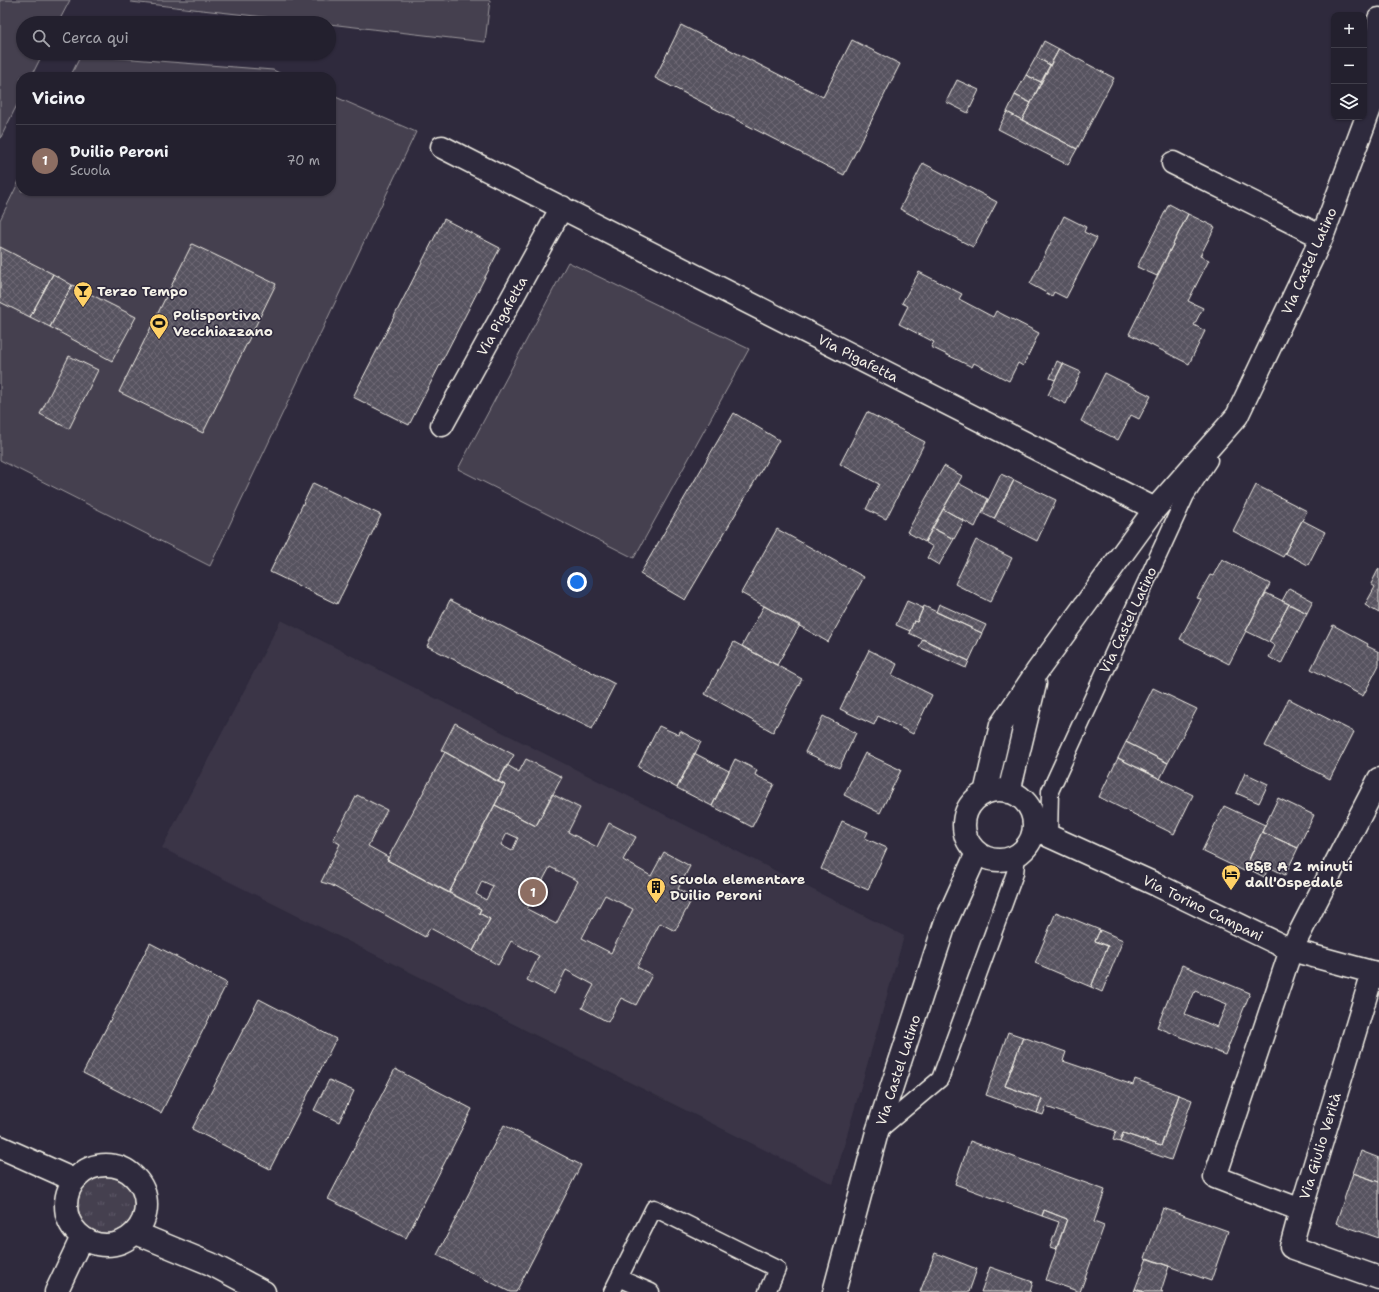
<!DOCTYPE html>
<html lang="it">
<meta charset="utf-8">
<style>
:root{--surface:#23202e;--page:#2f2d3a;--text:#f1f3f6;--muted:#a3a3aa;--line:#403e4a;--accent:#ea580c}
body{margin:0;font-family:"Shantell Sans",sans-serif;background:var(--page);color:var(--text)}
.controls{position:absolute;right:12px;top:12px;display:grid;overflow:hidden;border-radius:8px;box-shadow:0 1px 3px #0004}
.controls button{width:36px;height:36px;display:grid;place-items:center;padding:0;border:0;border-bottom:1px solid var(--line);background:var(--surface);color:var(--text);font:20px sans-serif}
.you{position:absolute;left:577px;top:582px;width:14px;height:14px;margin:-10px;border:3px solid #fff;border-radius:50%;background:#1a73e8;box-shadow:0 0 0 6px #1a73e833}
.badge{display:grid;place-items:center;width:26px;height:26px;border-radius:50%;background:var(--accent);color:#fff;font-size:13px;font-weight:700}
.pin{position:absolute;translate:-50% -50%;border:2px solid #fff;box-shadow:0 1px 4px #0006}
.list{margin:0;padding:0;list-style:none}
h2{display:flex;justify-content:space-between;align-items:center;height:52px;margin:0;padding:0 16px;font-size:17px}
h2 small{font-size:13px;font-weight:400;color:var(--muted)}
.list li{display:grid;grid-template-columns:26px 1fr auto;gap:12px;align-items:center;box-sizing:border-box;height:72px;padding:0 16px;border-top:1px solid var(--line)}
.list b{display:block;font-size:15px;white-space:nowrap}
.list p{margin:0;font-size:13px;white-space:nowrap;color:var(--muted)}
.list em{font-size:13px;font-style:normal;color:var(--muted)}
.icon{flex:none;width:22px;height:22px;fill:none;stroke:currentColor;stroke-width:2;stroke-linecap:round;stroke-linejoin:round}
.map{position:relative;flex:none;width:1379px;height:1292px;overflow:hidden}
.search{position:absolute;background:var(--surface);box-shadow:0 1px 3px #0004;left:16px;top:16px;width:320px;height:44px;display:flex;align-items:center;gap:10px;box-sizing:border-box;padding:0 14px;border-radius:22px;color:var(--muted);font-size:15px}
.panel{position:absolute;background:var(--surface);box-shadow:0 1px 3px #0004;left:16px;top:72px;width:320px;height:124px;border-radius:16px}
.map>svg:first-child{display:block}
.built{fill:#3b3647}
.grass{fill:url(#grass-tufts);stroke:#9c989c}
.park{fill:#454050;stroke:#9c989c}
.building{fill:url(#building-cross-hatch);stroke:#f4f1e8;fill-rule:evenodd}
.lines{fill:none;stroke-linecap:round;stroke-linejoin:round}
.lane-casing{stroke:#f4f1e8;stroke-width:19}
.street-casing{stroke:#f4f1e8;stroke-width:25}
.lane{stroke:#2f2a3d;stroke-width:16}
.street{stroke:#2f2a3d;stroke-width:22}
.labels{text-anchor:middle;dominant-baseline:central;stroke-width:3;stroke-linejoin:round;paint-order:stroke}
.street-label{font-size:14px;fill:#f4f1e8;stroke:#2f2a3d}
.poi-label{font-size:14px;font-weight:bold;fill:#f4f1e8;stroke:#2f2a3d;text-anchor:start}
</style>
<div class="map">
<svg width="1379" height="1292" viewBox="0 0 1379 1292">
<defs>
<pattern id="grass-tufts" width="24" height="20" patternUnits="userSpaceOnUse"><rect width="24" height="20" fill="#454050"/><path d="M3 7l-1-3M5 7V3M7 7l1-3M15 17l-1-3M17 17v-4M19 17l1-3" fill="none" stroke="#605c69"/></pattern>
<pattern id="building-cross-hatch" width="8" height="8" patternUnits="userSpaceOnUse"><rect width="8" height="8" fill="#56525f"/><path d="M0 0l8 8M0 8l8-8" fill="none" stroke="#6f6b76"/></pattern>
</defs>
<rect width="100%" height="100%" fill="#2f2a3d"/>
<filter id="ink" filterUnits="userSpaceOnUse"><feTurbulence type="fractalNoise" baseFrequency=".025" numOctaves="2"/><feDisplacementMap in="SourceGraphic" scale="8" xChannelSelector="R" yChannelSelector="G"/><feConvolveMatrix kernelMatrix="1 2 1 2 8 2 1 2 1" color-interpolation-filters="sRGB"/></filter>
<g filter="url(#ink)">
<path class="built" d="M281,620L904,936L833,1184L162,848Z"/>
<path class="grass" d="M78 1205a28 28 0 1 1 56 0a28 28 0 1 1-56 0Z"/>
<path class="park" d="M0,0H70L58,23H23V53H43L31,77H21V97L0,139Z
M131,0H490L485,42L329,24V23H317L131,2Z
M81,55L273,70L288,77H70Z
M331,95L416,132L210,566L0,460V220L21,177V191H331Z
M568,262L749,349L634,558L458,469Z"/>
<path class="building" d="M681,25L823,97L852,40L900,64L844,175L655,78Z
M1044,41L1059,49L1050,65L1036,57Z
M1059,49L1114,78L1077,149L1022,120Z
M1036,57L1050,65L1041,82L1026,75Z
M1026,75L1041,82L1031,103L1015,95Z
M957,80L979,90L968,113L946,102Z
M1015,95L1031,103L1022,120L1007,112Z
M1007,112L1077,149L1068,165L998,129Z
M923,163L997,202L973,247L900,209Z
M1169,204L1188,214L1157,276L1137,267Z
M1188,214L1215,227L1200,256L1209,260L1188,301L1203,308L1194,325L1205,331L1189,364L1129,334Z
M1064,216L1086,227L1084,232L1097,238L1066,298L1054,292L1052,296L1030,284Z
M444,219L500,248L409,425L353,397Z
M192,244L276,284L203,433L119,392Z
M0,247L53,274L30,317L0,302Z
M919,272L962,294L959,299L993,317L996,311L1039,333L1023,366L1018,363L1009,381L974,363L972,367L931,347L934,342L899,324L908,306L902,303Z
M53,274L72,285L50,327L30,317Z
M72,285L136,317L112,361L50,327Z
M69,356L98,370L69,429L40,414Z
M1057,361L1063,364L1055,380L1050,378Z
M1063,364L1081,372L1066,404L1048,395Z
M1105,373L1151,396L1139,419L1131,415L1118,440L1081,421Z
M867,412L925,442L886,519L866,509L879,484L840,464Z
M734,413L779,440L685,600L640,574Z
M944,466L962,476L925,542L907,532Z
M1001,474L1014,480L994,519L982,513Z
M1014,480L1056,500L1037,541L994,519Z
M313,483L381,515L337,604L270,572Z
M958,483L988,499L975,527L943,509Z
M1256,485L1307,511L1283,557L1233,531Z
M943,509L964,521L954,539L932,528Z
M1302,520L1325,532L1308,565L1285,553Z
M932,528L954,539L939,565L927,558L933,547L925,542Z
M777,529L864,577L828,642L741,593Z
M976,540L1012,558L990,602L955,584Z
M1222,559L1270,584L1229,664L1180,639L1201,599L1197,598L1210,575L1213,576Z
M1379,568V613L1365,605L1375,587L1371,584Z
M1289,588L1313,601L1307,613L1282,601Z
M1266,593L1289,604L1269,642L1246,631Z
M450,600L615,684L592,729L427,646Z
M907,601L923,608L917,622L914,621L910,631L896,625Z
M939,604L986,625L982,633L936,612Z
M1289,604L1307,613L1281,664L1269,657L1275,646L1269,642Z
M764,606L800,625L777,665L742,646Z
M924,606L982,633L969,661L909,633L914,621L917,622Z
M1333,625L1368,644L1367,646L1379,652V665L1363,696L1311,669Z
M923,639L969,661L966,668L919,647Z
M734,642L802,679L773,732L705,694Z
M869,650L897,664L892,675L932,695L913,734L878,716L874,725L840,709Z
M1153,688L1197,709L1168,763L1126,742Z
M1289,699L1354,732L1330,779L1265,746Z
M823,716L856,733L839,768L805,752Z
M455,723L514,755L498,782L441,750Z
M659,726L679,735L680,731L701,742L677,788L638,767Z
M1126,742L1168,763L1160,779L1118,758Z
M445,752L505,785L449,893L387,860Z
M694,753L729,771L712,806L677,788Z
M865,753L901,770L880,813L844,795Z
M1118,758L1193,795L1174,834L1099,797Z
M526,759L562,777L536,826L495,805L505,785L498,782L507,765L519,772Z
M735,759L757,770L755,775L774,784L752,827L712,806Z
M1245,773L1268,784L1259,803L1236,793Z
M552,794L580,808L568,832L597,847L609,823L636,837L623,860L651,876L664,852L690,866L678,889L693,897L675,931L660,923L637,967L652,975L636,1005L621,998L608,1022L582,1008L594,985L566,970L554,994L527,980L539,956L511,941L498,965L473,951L490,919L479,913L481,909L449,893L495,805L536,826ZM507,833L518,838L512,851L501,845ZM550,867L578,881L556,924L527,909ZM482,881L493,886L486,900L476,894ZM605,895L633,909L611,953L582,938Z
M357,795L387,810L368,846L388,857L387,860L481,909L479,913L490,919L473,951L430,928L425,937L331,885L321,882L340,844L333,840Z
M1278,798L1314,815L1298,848L1262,832Z
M1224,806L1265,825L1244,871L1202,851Z
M842,821L868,832L865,838L887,848L868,890L821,869Z
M1262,832L1298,848L1285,875L1269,867L1264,877L1245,867Z
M1056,912L1100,930L1095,941L1108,946L1091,987L1035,963Z
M1100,930L1123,940L1102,992L1091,987L1108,946L1095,941Z
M150,943L227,983L161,1113L83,1073Z
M1182,965L1250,993L1225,1055L1157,1027ZM1195,991L1227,1004L1217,1027L1185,1014Z
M259,999L336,1039L270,1169L192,1129Z
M1008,1032L1023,1037L1005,1086L1042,1099L1037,1113L986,1095Z
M1023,1037L1066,1052L1063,1061L1133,1085L1135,1079L1179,1095L1161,1146L1123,1133L1120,1142L1113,1140L1116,1131L1046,1107L1043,1115L1037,1113L1042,1099L1005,1086Z
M395,1069L472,1109L406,1238L328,1199Z
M329,1080L354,1091L339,1122L314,1110Z
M1179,1095L1192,1100L1171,1160L1120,1142L1123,1133L1161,1146Z
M504,1125L581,1165L516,1292H510L437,1255Z
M970,1141L1105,1190L1094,1222L1104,1226L1080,1292L1046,1280L1067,1219L1044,1210L1042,1216L955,1184Z
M1361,1151L1379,1158V1182L1353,1173Z
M1353,1173L1379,1182V1238L1336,1223Z
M1163,1208L1228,1231L1211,1281L1145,1258Z
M1044,1210L1067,1219L1056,1249L1050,1247L1059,1222L1042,1216Z
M935,1253L977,1269L969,1292H920Z
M1147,1258L1169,1266L1161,1291L1163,1292H1144L1135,1289Z
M990,1267L1033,1282L1030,1292H981Z
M1135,1289L1144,1292H1134Z"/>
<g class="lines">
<g class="lane-casing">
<path id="lane" d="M1049,836L1050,791L1186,495L1209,460
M877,1132L940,1079L1015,873L1017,855
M619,1278L651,1292
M612,1292L654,1208L777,1269L767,1292"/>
</g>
<g class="street-casing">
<path id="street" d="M442,147L1155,509
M1173,163L1322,237
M442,425L562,207
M964 825a35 35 0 1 1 70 0a35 35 0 1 1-70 0Z
M1009,792L1035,684
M985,793L1001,725L1038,670L1155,509L1237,416L1322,237L1372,103L1379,19
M1034,824L1049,836L1157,885L1291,950L1379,974
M1373,972L1301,1210L1291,1247L1379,1278
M0,1147L74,1180
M66 1205a40 40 0 1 1 80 0a40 40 0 1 1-80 0Z
M1301,1210L1215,1177L1291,950L1379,779
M136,1233L211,1264L264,1292
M56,1292L82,1237
M834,1292L877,1132L945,924L977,853"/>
</g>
<use href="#lane" class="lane"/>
<use href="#street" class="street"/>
</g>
</g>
<defs>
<g id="bar-pin" transform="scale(1)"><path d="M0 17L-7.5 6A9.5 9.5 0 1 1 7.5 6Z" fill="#ffd166" stroke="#2f2a3d"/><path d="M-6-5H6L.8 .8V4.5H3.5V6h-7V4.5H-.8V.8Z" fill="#111"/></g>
<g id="stadium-pin" transform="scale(1)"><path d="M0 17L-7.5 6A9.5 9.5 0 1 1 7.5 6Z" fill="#ffd166" stroke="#2f2a3d"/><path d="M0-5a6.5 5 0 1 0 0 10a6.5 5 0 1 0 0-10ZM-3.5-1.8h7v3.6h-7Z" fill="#111"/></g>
<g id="hotel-pin" transform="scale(1)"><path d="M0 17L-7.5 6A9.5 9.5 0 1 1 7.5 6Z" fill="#ffd166" stroke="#2f2a3d"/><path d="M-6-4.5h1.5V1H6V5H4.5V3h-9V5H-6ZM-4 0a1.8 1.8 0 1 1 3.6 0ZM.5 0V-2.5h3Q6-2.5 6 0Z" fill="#111"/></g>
<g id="building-pin" transform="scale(1)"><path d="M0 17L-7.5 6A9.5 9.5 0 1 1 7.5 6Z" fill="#ffd166" stroke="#2f2a3d"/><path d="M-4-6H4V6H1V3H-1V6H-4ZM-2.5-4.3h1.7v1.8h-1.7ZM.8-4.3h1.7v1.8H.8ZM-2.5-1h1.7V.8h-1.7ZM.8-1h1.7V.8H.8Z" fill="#111"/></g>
</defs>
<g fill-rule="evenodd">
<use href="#bar-pin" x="83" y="291"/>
<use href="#stadium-pin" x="159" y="323"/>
<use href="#hotel-pin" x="1231" y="874"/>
<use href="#building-pin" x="656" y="887"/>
</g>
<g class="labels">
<g class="street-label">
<text transform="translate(1309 261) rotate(-66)">Via Castel Latino</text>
<text transform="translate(502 316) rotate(-61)">Via Pigafetta</text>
<text transform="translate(858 358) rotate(27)">Via Pigafetta</text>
<text transform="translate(1128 620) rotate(-65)">Via Castel Latino</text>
<text transform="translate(1203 908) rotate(26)">Via Torino Campani</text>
<text transform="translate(898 1070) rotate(-72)">Via Castel Latino</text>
<text transform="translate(1320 1146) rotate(-73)">Via Giulio Verità</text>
</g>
<g class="poi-label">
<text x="97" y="291">Terzo Tempo</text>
<text x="173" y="315">Polisportiva<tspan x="173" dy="16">Vecchiazzano</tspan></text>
<text x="1245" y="866">B&amp;B A 2 minuti<tspan x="1245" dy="16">dall'Ospedale</tspan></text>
<text x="670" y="879">Scuola elementare<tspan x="670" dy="16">Duilio Peroni</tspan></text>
</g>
</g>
</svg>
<div class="controls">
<button>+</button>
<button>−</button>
<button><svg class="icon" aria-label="layers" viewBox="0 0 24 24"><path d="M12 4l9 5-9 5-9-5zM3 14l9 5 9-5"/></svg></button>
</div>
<div class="you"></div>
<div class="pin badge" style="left:533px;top:892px;background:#8d6e63">1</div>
<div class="search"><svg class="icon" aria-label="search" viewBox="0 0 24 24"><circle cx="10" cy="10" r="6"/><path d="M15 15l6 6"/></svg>Cerca qui</div>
<section class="panel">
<h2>Vicino<small></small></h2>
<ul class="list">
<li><span class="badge" style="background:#8d6e63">1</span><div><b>Duilio Peroni</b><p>Scuola</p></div><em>70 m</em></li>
</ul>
</section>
</div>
